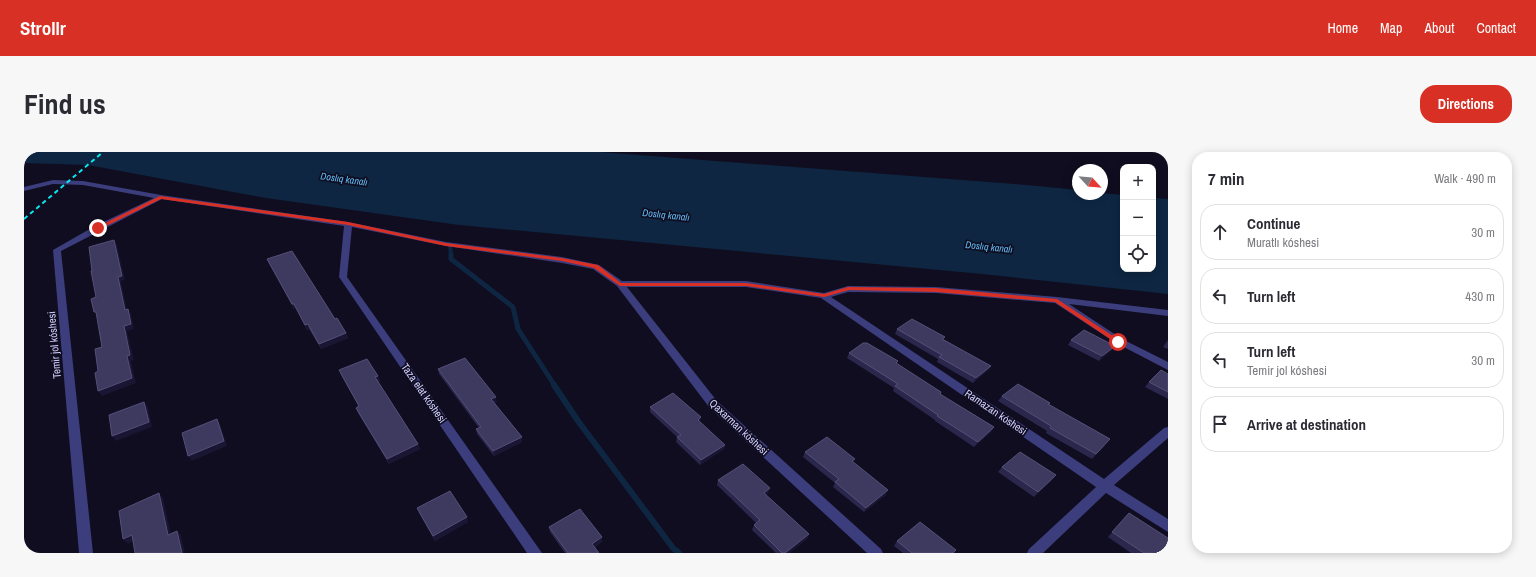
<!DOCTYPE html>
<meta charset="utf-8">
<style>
:root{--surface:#fff;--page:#f7f7f7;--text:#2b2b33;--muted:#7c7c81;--line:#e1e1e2;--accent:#d93025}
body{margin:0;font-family:"Archivo Narrow",sans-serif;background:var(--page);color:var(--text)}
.controls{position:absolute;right:12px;top:12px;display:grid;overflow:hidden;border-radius:8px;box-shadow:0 2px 10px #0003}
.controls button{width:36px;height:36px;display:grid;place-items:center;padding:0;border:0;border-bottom:1px solid var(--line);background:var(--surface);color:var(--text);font:20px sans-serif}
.compass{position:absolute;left:1048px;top:12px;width:36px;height:36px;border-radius:50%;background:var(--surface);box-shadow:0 2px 10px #0003;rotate:116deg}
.stop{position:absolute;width:12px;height:12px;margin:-9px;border:3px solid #d93025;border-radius:50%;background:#fff}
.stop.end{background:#d93025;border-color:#fff;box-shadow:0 1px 4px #0008}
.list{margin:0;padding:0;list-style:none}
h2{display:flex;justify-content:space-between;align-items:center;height:52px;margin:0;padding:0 16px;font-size:17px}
h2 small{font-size:13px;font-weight:400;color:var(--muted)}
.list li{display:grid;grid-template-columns:26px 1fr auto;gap:12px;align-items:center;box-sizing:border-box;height:56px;margin:0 8px 8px;padding:0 8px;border:1px solid var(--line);border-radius:16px}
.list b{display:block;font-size:15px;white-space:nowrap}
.list p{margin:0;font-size:13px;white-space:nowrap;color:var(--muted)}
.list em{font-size:13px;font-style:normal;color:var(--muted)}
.icon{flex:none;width:22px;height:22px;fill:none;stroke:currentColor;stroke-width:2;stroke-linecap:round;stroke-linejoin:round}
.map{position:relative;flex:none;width:1144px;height:401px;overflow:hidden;border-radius:16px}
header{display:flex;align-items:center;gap:24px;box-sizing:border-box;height:56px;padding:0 20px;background:var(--accent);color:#fff}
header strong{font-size:19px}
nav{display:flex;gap:22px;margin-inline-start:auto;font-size:14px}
.intro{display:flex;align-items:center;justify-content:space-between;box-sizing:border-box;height:96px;padding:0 24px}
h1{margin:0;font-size:28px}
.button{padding:10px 18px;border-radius:16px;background:var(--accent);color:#fff;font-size:14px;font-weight:700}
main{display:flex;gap:24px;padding:0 24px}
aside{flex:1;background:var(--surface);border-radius:16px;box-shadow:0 2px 10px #0003}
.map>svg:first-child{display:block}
.water{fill:#0e2642}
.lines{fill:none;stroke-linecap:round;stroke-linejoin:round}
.stream-far2{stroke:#0e2642;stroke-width:4}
.stream-far1{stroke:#0e2642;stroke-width:5}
.stream{stroke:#0e2642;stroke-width:6}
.minor{fill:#3b3d7c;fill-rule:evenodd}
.rail{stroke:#0be6ec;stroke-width:2;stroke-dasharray:4.5 3.5;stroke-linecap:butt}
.wall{fill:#2b274c}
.shaded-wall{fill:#191532}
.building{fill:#3d395f;stroke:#545078}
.route{fill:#d93025}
.labels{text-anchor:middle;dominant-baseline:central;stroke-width:3.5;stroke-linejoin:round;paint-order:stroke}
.far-water-label{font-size:10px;font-style:italic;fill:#61bdf8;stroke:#0f0d1f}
.street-label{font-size:11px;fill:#d0cefd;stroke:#0f0d1f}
</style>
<header>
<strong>Strollr</strong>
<nav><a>Home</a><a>Map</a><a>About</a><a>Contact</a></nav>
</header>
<div class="intro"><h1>Find us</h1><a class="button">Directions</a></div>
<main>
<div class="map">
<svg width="1144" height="401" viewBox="0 0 1144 401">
<rect width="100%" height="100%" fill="#0f0d1f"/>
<path class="water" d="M0,0H576L1003,33L1054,38V42H1078V41L1099,43V117H1129V46L1144,47V142L958,122L435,73L242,46L64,13L0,11Z"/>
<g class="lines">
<path class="stream-far2" d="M426,94L427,103"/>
<path class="stream-far1" d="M427,102V107L489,155L494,177L531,234"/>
<path class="stream" d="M530,233L554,269L649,396L655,401"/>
<path class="minor" d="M29,28L59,29L137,43L324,70L422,90L538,105L575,113L598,129H722L800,141L824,134L912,135L1033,145L1144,158V164L1045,152L1098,187L1144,210V218L1092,191L1031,151L912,141L824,140L807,145L1080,327L1140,276L1144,275V286L1090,333L1144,367V380L1082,341L1019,401H1003L1005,397L1072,335L797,146L722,135H603L693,249L857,397L859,401H843L685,255L593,134L569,117L538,111L422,94L328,75L323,125L518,401H503L315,125L320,74L138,47L37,99L69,401H55L29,98L71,74L130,46L59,33L29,32L0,39V35Z"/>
<path class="rail" d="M0,67L79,0"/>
</g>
<path class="wall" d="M243,107L311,167L322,181L324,186L297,197L285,177L283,178L272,157H270L245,111Z
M873,177L921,185L919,187L967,214L964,218L949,231L913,210L914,207L871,182Z
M1047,188L1088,198L1075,209L1044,193Z
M1144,188V197L1139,195Z
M825,201L873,212L916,242L970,275L967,280L950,295L911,269V268L869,239L870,236L823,206Z
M414,217L473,250L470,251L498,285V290L470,304L453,282L452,277L455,276L415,222Z
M315,218L354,224L356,229L354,230L394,292L396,297L365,312L334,261L332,256L335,255L317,223Z
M1144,222V247L1121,235L1125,230Z
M978,244L1025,253L1086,287L1068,307L1022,281L1023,279L974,249Z
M626,255L676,270L701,293L700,297L676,313L652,290L653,285L626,260Z
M781,300L830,311L862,343L840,360L809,335L811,331L779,305Z
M978,315L1028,328L1010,345L974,320Z
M694,328L746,336L744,341L742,343L785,382L783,387L765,401H752L728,378L730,373L732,371L693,333Z
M393,356L444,370L411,389L395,361Z
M1105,361L1140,401H1107L1084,385Z
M525,375L578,390L571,395L575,401H541L526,380Z
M873,389L932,398L930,401H879L870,394Z"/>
<path class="shaded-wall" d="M90,88L93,93L101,128L97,129L104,163L101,158L94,125Z
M268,152H270L272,157H270Z
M104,157L107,162L110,177L103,179L110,208L107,209L112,231L78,244L74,239L103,204L100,174Z
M284,172L285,177L283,178L281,173Z
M322,181L324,186L297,197L295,192Z
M1091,194L1088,198L1075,209L1078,204Z
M967,214L964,218L949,231L952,226Z
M354,224L356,229L353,230L351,225Z
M472,245L473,250L468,252L467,247Z
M120,250L124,255L128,275L92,289L88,284Z
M677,265L676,270L674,268Z
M193,267L196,272L203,294L168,309L164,304Z
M970,275L967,280L950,295L954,290Z
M498,285V290L470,304L469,299Z
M394,292L396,297L365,312L363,307Z
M701,293L700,297L676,313L677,308Z
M1032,323L1028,328L1010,345L1014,340Z
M746,336L744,341L738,346L740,341Z
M864,338L862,343L840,360L842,356Z
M135,341L139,346L148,387L144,383Z
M443,365L444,370L411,389L409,384Z
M153,379L157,383L161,401H158Z
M785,382L783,387L765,401H761Z
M108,383L112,388L104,392L99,387Z
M578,385V390L568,396V392Z"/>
<path class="building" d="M90,88L98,124L94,125L101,158L104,157L107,172L100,174L106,203L103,204L108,226L74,239L71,221L74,219L71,197L78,195L72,160H70L67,147L72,145L67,119H68L65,95Z
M268,99L311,167L313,166L322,181L295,192L284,172L281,173L270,152H268L243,107Z
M888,167L921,185L918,187L967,214L952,226L915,205L918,203L873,177Z
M1060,178L1091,194L1078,204L1047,188Z
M839,191H843L874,209L872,211L917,240L916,242L970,275L954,290L913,264L914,263L871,234L874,232L825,201Z
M441,206L472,245L467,247L498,285L469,299L452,277L457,275L414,217Z
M343,207L354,224L351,225L394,292L363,307L332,256L335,254L315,218Z
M1137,218L1144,222V240L1125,230Z
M994,232L1026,251L1024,252L1086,287L1072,302L1026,276L1027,274L978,244Z
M649,241L677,265L674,268L701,293L677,308L653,285L657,283L626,255Z
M120,250L125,270L88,284L85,263Z
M193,267L200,289L164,304L158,281Z
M803,285L831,307L828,309L864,338L842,356L811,330L815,327L781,300Z
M996,300L1032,323L1014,340L978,315Z
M719,312L746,336L740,341L785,382L761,401H758L730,373L736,368L694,328Z
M426,339L443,365L409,384L393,356Z
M135,341L144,383L153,379L158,401H111L108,383L99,387L95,359Z
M556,357L578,385L568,392L575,401H544L525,375Z
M1105,361L1144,386V395L1140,401H1120L1088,380Z
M896,370L932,398L929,401H888L873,389Z"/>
<path class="route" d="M136,44L324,70L422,91L538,106L574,113L597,131H722L800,142L824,135L912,136L1033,147L1098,190L1092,191L1031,150L912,140L825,138L800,145L722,134H596L570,116L538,109L422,94L324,73L137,47L76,77L71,76Z"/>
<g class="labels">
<g class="far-water-label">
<text transform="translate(320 27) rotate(8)">Doslıq kanalı</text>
<text transform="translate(642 63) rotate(6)">Doslıq kanalı</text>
<text transform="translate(965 95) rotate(6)">Doslıq kanalı</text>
</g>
<g class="street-label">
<text transform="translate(30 193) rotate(-95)">Temir jol kóshesi</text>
<text transform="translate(400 241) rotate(55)">Taza elat kóshesi</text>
<text transform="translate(972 260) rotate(34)">Ramazan kóshesi</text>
<text transform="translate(715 275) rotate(43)">Qaxarman kóshesi</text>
</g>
</g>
</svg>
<div class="controls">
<button>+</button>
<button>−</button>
<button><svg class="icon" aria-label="locate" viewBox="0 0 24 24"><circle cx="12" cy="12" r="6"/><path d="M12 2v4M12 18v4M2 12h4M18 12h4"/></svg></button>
</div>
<svg class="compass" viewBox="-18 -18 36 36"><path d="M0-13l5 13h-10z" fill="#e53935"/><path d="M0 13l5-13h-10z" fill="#7c7c81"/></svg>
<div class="stop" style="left:1094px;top:190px"></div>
<div class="stop end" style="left:74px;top:76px"></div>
</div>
<aside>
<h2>7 min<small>Walk · 490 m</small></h2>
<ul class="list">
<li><svg class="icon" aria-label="ahead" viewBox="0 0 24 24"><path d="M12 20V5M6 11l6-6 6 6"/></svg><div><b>Continue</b><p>Muratlı kóshesi</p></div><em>30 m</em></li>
<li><svg class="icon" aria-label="left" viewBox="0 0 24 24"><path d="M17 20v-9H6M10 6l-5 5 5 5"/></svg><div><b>Turn left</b></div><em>430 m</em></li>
<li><svg class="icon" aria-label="left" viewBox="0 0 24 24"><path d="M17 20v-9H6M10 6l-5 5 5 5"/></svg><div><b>Turn left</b><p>Temir jol kóshesi</p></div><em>30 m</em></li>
<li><svg class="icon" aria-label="arrive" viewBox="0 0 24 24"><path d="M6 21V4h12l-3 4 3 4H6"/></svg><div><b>Arrive at destination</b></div></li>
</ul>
</aside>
</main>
